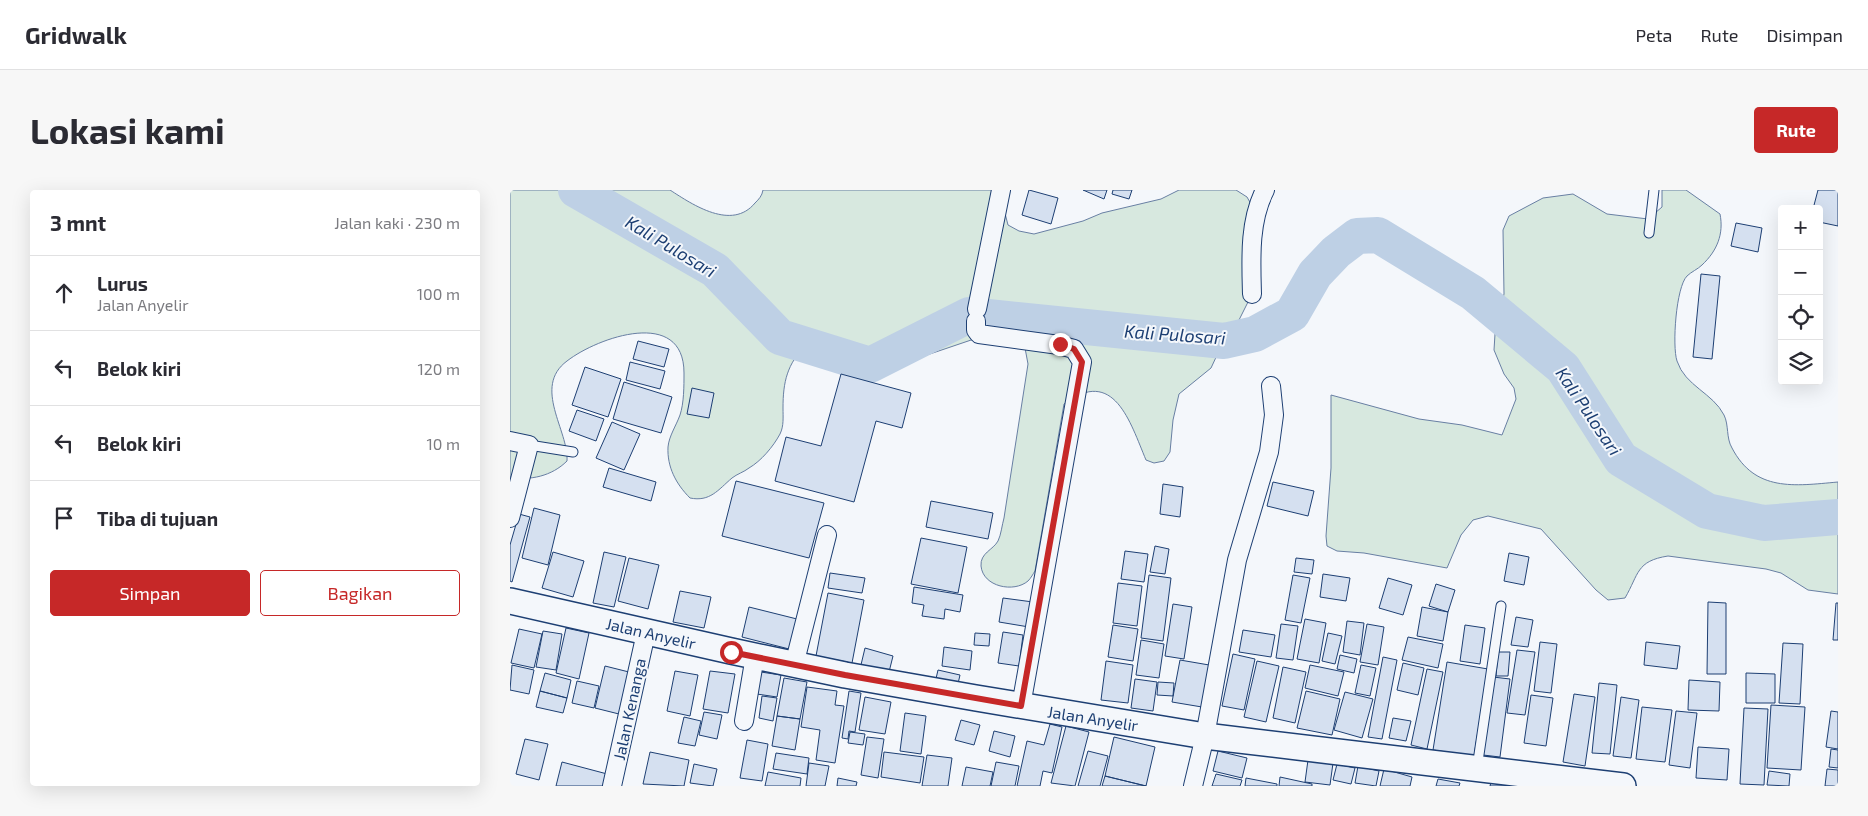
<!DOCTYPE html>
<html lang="id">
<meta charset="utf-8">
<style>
:root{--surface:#fff;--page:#f7f7f7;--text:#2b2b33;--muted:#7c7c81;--line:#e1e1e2;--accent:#c62828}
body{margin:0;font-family:"Exo 2",sans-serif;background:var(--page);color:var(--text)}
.controls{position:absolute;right:15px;top:15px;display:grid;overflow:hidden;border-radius:5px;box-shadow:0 5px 20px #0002}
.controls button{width:45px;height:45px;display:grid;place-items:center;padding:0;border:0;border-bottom:1px solid var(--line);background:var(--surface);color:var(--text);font:25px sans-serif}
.stop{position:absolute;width:15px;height:15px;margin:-11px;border:4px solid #c62828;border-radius:50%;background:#fff}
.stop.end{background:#c62828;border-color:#fff;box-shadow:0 1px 5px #0008}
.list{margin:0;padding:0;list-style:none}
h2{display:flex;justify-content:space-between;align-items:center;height:65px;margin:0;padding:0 20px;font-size:21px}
h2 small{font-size:16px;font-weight:400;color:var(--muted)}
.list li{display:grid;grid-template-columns:32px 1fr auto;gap:15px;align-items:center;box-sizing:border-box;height:75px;padding:0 20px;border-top:1px solid var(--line)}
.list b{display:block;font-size:19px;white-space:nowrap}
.list p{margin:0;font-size:16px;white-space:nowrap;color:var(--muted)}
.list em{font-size:16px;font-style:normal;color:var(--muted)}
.actions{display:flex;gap:10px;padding:15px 20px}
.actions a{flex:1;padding:11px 0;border:1px solid var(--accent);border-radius:5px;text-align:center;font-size:18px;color:var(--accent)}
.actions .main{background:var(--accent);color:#fff}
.icon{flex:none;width:28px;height:28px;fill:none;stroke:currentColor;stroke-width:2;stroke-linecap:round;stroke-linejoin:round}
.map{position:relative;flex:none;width:1328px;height:596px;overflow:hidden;border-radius:5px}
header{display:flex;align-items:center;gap:30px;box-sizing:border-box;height:70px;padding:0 25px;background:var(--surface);border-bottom:1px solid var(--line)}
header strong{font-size:24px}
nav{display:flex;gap:28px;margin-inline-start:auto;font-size:18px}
.intro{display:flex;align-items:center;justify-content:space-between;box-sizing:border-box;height:120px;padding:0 30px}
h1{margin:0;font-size:35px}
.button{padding:12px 22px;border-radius:5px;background:var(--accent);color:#fff;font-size:18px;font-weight:700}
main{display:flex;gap:30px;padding:0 30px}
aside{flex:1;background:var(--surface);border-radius:5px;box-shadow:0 5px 20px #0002}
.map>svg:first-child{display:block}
.green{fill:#d7e8df;stroke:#687fa3}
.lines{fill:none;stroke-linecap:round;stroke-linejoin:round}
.river{stroke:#bed0e5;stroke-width:36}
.building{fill:#d5e0f0;stroke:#1d3f73}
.lane-casing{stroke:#1d3f73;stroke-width:11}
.street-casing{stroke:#1d3f73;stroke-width:20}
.secondary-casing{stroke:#1d3f73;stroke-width:28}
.lane{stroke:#f4f7fb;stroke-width:9}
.street{stroke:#f4f7fb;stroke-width:18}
.secondary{stroke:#f4f7fb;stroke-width:25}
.route{stroke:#c62828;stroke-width:6}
.labels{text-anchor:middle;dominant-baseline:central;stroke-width:4;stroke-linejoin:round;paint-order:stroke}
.street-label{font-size:16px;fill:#1d3f73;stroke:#f4f7fb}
.water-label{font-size:18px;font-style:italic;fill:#1d3f73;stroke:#f4f7fb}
</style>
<header>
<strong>Gridwalk</strong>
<nav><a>Peta</a><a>Rute</a><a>Disimpan</a></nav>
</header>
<div class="intro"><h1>Lokasi kami</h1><a class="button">Rute</a></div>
<main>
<aside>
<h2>3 mnt<small>Jalan kaki · 230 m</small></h2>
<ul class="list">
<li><svg class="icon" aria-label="ahead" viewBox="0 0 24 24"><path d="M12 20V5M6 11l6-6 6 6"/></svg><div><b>Lurus</b><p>Jalan Anyelir</p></div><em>100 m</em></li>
<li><svg class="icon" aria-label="left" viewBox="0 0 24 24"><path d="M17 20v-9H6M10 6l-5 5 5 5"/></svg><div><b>Belok kiri</b></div><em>120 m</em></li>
<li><svg class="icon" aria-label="left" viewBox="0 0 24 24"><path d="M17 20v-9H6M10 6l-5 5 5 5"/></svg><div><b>Belok kiri</b></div><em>10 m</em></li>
<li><svg class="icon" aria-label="arrive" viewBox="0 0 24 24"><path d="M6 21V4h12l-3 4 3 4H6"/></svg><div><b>Tiba di tujuan</b></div></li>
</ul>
<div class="actions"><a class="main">Simpan</a><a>Bagikan</a></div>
</aside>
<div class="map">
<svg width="1328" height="596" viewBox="0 0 1328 596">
<rect width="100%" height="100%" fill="#f4f7fb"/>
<path class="green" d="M0,0H160C183,15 222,41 245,13C249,9 252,6 253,0H489L498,35L509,41L524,44L573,31L592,23L651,9L669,0H726L737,7L746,23L742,104L727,134L715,148L701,178L669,204L663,230L660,262L654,271L644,273L636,270C620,232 604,176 554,214L525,381C523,384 521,388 518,391C504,403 473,397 471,376C470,363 483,360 488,351C491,345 492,335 494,328L518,174L515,158L470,147L408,168L360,175L296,155C277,174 273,192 273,218C273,227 274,236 270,244C263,257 251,271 239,278C234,282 227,284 222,288C208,300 200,312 180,308C166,294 157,277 158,257C159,246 166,236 170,225C174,213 174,196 174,183C174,117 88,147 57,171C22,197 59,241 57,271C42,286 20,291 0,287Z
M1152,0H1176L1210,24C1214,44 1207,61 1192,75C1188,79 1181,82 1177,86C1166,97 1162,156 1167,171C1175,196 1203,203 1214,225C1219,235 1216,248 1222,258C1245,302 1284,296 1328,292V404L1298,400L1271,383L1256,379L1158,366C1126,371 1129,384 1115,408L1098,410L1086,400L1031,339L978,326L963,330L951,345L937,378L854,363L827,361L817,356L816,346L821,278V205L909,229L952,235L992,245L1006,209L1004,198L994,184L984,160L985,144L994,104L993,40L999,26L1033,8L1063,4L1097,24L1138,29L1152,17Z"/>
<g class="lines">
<path class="river" d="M66,0L205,80L270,147L360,175L459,125L714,151L745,144L782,124L805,84L826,62L847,46L868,45L963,103L1053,178L1111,269L1197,321L1254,333L1328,327"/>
</g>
<path class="building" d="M519,0L548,8L541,34L512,25Z
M573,0H597L594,9Z
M603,0H622L619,9L602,4Z
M1308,0H1328V36L1309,32V19H1303Z
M1226,33L1252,38L1248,62L1221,56Z
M1191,84L1210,86L1202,169L1183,167Z
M128,151L159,159L154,177L123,169Z
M120,172L155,181L150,199L116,190Z
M75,177L111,189L98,227L62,215Z
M331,184L401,203L392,238L366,231L344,312L265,291L276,247L311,256Z
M114,192L162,207L151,243L103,229Z
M182,198L204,203L199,228L177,224Z
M67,220L94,229L86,251L59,241Z
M102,232L130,244L114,280L86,268Z
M99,278L146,292L141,311L93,297Z
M226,291L314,313L299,368L212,346Z
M763,292L804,301L798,326L757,316Z
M653,294L673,297L670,327L650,324Z
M421,311L483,323L478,349L416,337Z
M24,318L50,325L38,375L12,368Z
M9,324L20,327L2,392L0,391V355Z
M411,348L457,357L448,403L401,394Z
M645,356L659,359L655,384L640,382Z
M615,361L638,364L634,392L611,389Z
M43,362L74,371L63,407L32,398Z
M94,362L116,367L104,417L83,413Z
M999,363L1019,367L1014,395L994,391Z
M119,368L149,375L138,419L108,411Z
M786,368L804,370L802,384L784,382Z
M320,383L355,388L352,403L318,398Z
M813,384L840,388L836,411L810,407Z
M639,385L661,388L653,451L631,448Z
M783,385L800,388L791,433L775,430Z
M878,388L902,395L893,425L869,418Z
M608,393L632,396L627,436L603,433Z
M926,394L945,400L938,422L919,416Z
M404,397L453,405L450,422L435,419L434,429L412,426L414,415L402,413Z
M170,401L201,407L194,438L163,432Z
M318,403L354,410L342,473L306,466Z
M493,408L523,412L519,437L489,432Z
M1198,412L1216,413V484H1197Z
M1326,413H1328V450H1323Z
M663,414L682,417L674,469L655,466Z
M239,417L291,430L283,460L232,447Z
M912,417L938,422L933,451L907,446Z
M1006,427L1023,430L1018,457L1001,455Z
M795,429L816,433L809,473L787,469Z
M837,431L854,433L850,465L833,462Z
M771,434L788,436L783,470L766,468Z
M857,434L874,437L868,475L850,472Z
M603,435L628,439L623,471L598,467Z
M955,435L975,438L970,474L950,471Z
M56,438L79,443L69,489L46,483Z
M9,439L32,444L24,478L1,473Z
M733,440L765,445L761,467L729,462Z
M33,441L52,444L46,480L26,477Z
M493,442L513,445L509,476L488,473Z
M465,443L480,444L479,456L464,455Z
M818,443L832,446L825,474L812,471Z
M898,447L933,454L928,478L892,470Z
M631,450L654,454L649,488L626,485Z
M1030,452L1047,454L1041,503L1024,501Z
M1136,452L1170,456L1167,479L1134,475Z
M1273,453L1293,454L1290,514L1269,513Z
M434,457L462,461L460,480L432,476Z
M355,458L383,466L378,486L350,479Z
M1007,460L1025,462L1015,525L997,523Z
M988,462H1000L998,486H986Z
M723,464L745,469L734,520L712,516Z
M830,465L847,469L844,483L827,479Z
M873,467L887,470L872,549L858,547Z
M670,470L705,476L698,518L662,512Z
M596,471L623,475L618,513L591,510Z
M747,471L769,476L756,532L734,527Z
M937,472L978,479L964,566L923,560Z
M893,473L914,478L908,505L887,500Z
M2,475L24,480L19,504L0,500Z
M800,475L834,482L828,506L795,498Z
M851,475L866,478L860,506L845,503Z
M95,476L119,482L109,524L85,518Z
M773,477L796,482L785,533L763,528Z
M917,479L933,482L917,559L901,555Z
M428,480L450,485L447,498L425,493Z
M165,481L188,485L180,526L157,521Z
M200,481L225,484L218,523L193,519Z
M244,481L271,485L267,507L240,503Z
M35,483L61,490L57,508L30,501Z
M1236,483L1265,484V513H1236Z
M983,487L1000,489L990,567L973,565Z
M274,488L297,492L290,529L267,526Z
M625,489L647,492L643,521L621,518Z
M1179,490L1210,492L1209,521L1178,520Z
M67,491L89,496L84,518L62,513Z
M648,492L664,493L663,506L647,505Z
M1089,493L1107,495L1100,564L1082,563Z
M297,497L327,501L325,515L334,516L325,573L306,570L310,540L291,537Z
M30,501L57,508L53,523L26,517Z
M339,501L351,503L345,542L339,541L338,549L332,548Z
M796,501L830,509L822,545L787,538Z
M835,502L863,509L852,548L824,540Z
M1064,504L1085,507L1075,576L1053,572Z
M1021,505L1043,508L1036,556L1014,553Z
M252,506L267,508L263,531L249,528Z
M355,507L381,512L375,544L349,540Z
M1111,507L1129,510L1121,568L1103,566Z
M1261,515L1295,517L1291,580L1257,578Z
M1132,517L1162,520L1155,572L1126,569Z
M1234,518L1258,519L1254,595L1230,594Z
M1166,521L1187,523L1180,578L1159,575Z
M1321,521L1328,522V559L1316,557Z
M194,522L212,525L207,549L189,545Z
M395,523L416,526L411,564L390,561Z
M267,526L290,529L285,560L262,556Z
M174,527L191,531L185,556L168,553Z
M883,528L901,531L896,551L879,548Z
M451,530L470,535L464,555L445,550Z
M540,534L552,537L542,583L533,581L530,596H507L517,551L534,555Z
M556,536L579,542L565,596L541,593Z
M484,541L505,546L500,567L479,561Z
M340,542L355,544L353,555L338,553Z
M357,547L374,549L368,588L351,585Z
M604,547L645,557L636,596L595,586Z
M15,549L38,554L29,590L6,584Z
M237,550L258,554L252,591L230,588Z
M1188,557L1219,559L1217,590L1186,588Z
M1321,559L1328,560V578L1319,577Z
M578,561L598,566L590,596H568Z
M708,561L737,568L732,588L703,581Z
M140,562L179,570L174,596L133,594Z
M374,562L414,567L410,593L371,587Z
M266,563L299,568L297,584L263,579Z
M417,565L442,568L438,596H412Z
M798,570L823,573L820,595L795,592Z
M52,572L101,585L98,596H46Z
M486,572L509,576L505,596H481Z
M299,573L319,576L315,596H296Z
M184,574L207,579L203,596L180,593Z
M827,574L845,578L841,594L823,590Z
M848,576L869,581L866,596L845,593Z
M456,577L483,582L480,596H452Z
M874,579L902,587L900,596H870Z
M1317,579L1328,580V596H1315Z
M1259,581L1280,584L1279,596L1257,595Z
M258,582L291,588L290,596H255Z
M706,584L732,590L730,596H702Z
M983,585L1009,596H980Z
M595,586L636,596H592Z
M770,587L802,594V596H769Z
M328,588L347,592L346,596H327Z
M736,588L767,594V596H735Z
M928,589L950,593L949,596H926Z"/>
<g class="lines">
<g class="lane-casing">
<path id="lane" d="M1139,43L1144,0
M19,255L63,262
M967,578L991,416"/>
</g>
<g class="street-casing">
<path id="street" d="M742,104C741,69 739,31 755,0
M467,119L491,0
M466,131V140L469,144L549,155L564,159L572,172L511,516
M0,251L19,255L0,328
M284,475L317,345
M234,531L245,466
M102,596L136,443
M683,596L695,546L727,370L759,262L764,225L761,196"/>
</g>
<g class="secondary-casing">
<path id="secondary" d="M0,411L221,461L335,485L466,508L695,546L1113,596"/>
</g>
<use href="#lane" class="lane"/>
<use href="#street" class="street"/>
<use href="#secondary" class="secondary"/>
</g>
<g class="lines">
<path class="route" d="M221,462L335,485L511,516L572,172L564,159L550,154"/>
</g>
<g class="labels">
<g class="street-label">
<text transform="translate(141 443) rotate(13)">Jalan Anyelir</text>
<text transform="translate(119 519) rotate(-78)">Jalan Kenanga</text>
<text transform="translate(583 528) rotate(9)">Jalan Anyelir</text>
</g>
<g class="water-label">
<text transform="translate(161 56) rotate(31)">Kali Pulosari</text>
<text transform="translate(665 144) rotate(4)">Kali Pulosari</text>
<text transform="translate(1079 221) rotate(56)">Kali Pulosari</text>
</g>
</g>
</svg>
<div class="controls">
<button>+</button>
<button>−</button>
<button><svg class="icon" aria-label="locate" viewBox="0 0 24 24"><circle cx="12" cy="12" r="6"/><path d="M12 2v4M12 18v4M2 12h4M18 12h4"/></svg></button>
<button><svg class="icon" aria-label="layers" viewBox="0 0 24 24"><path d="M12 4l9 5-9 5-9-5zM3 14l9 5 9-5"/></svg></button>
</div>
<div class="stop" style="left:221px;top:462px"></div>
<div class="stop end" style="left:550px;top:154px"></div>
</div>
</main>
